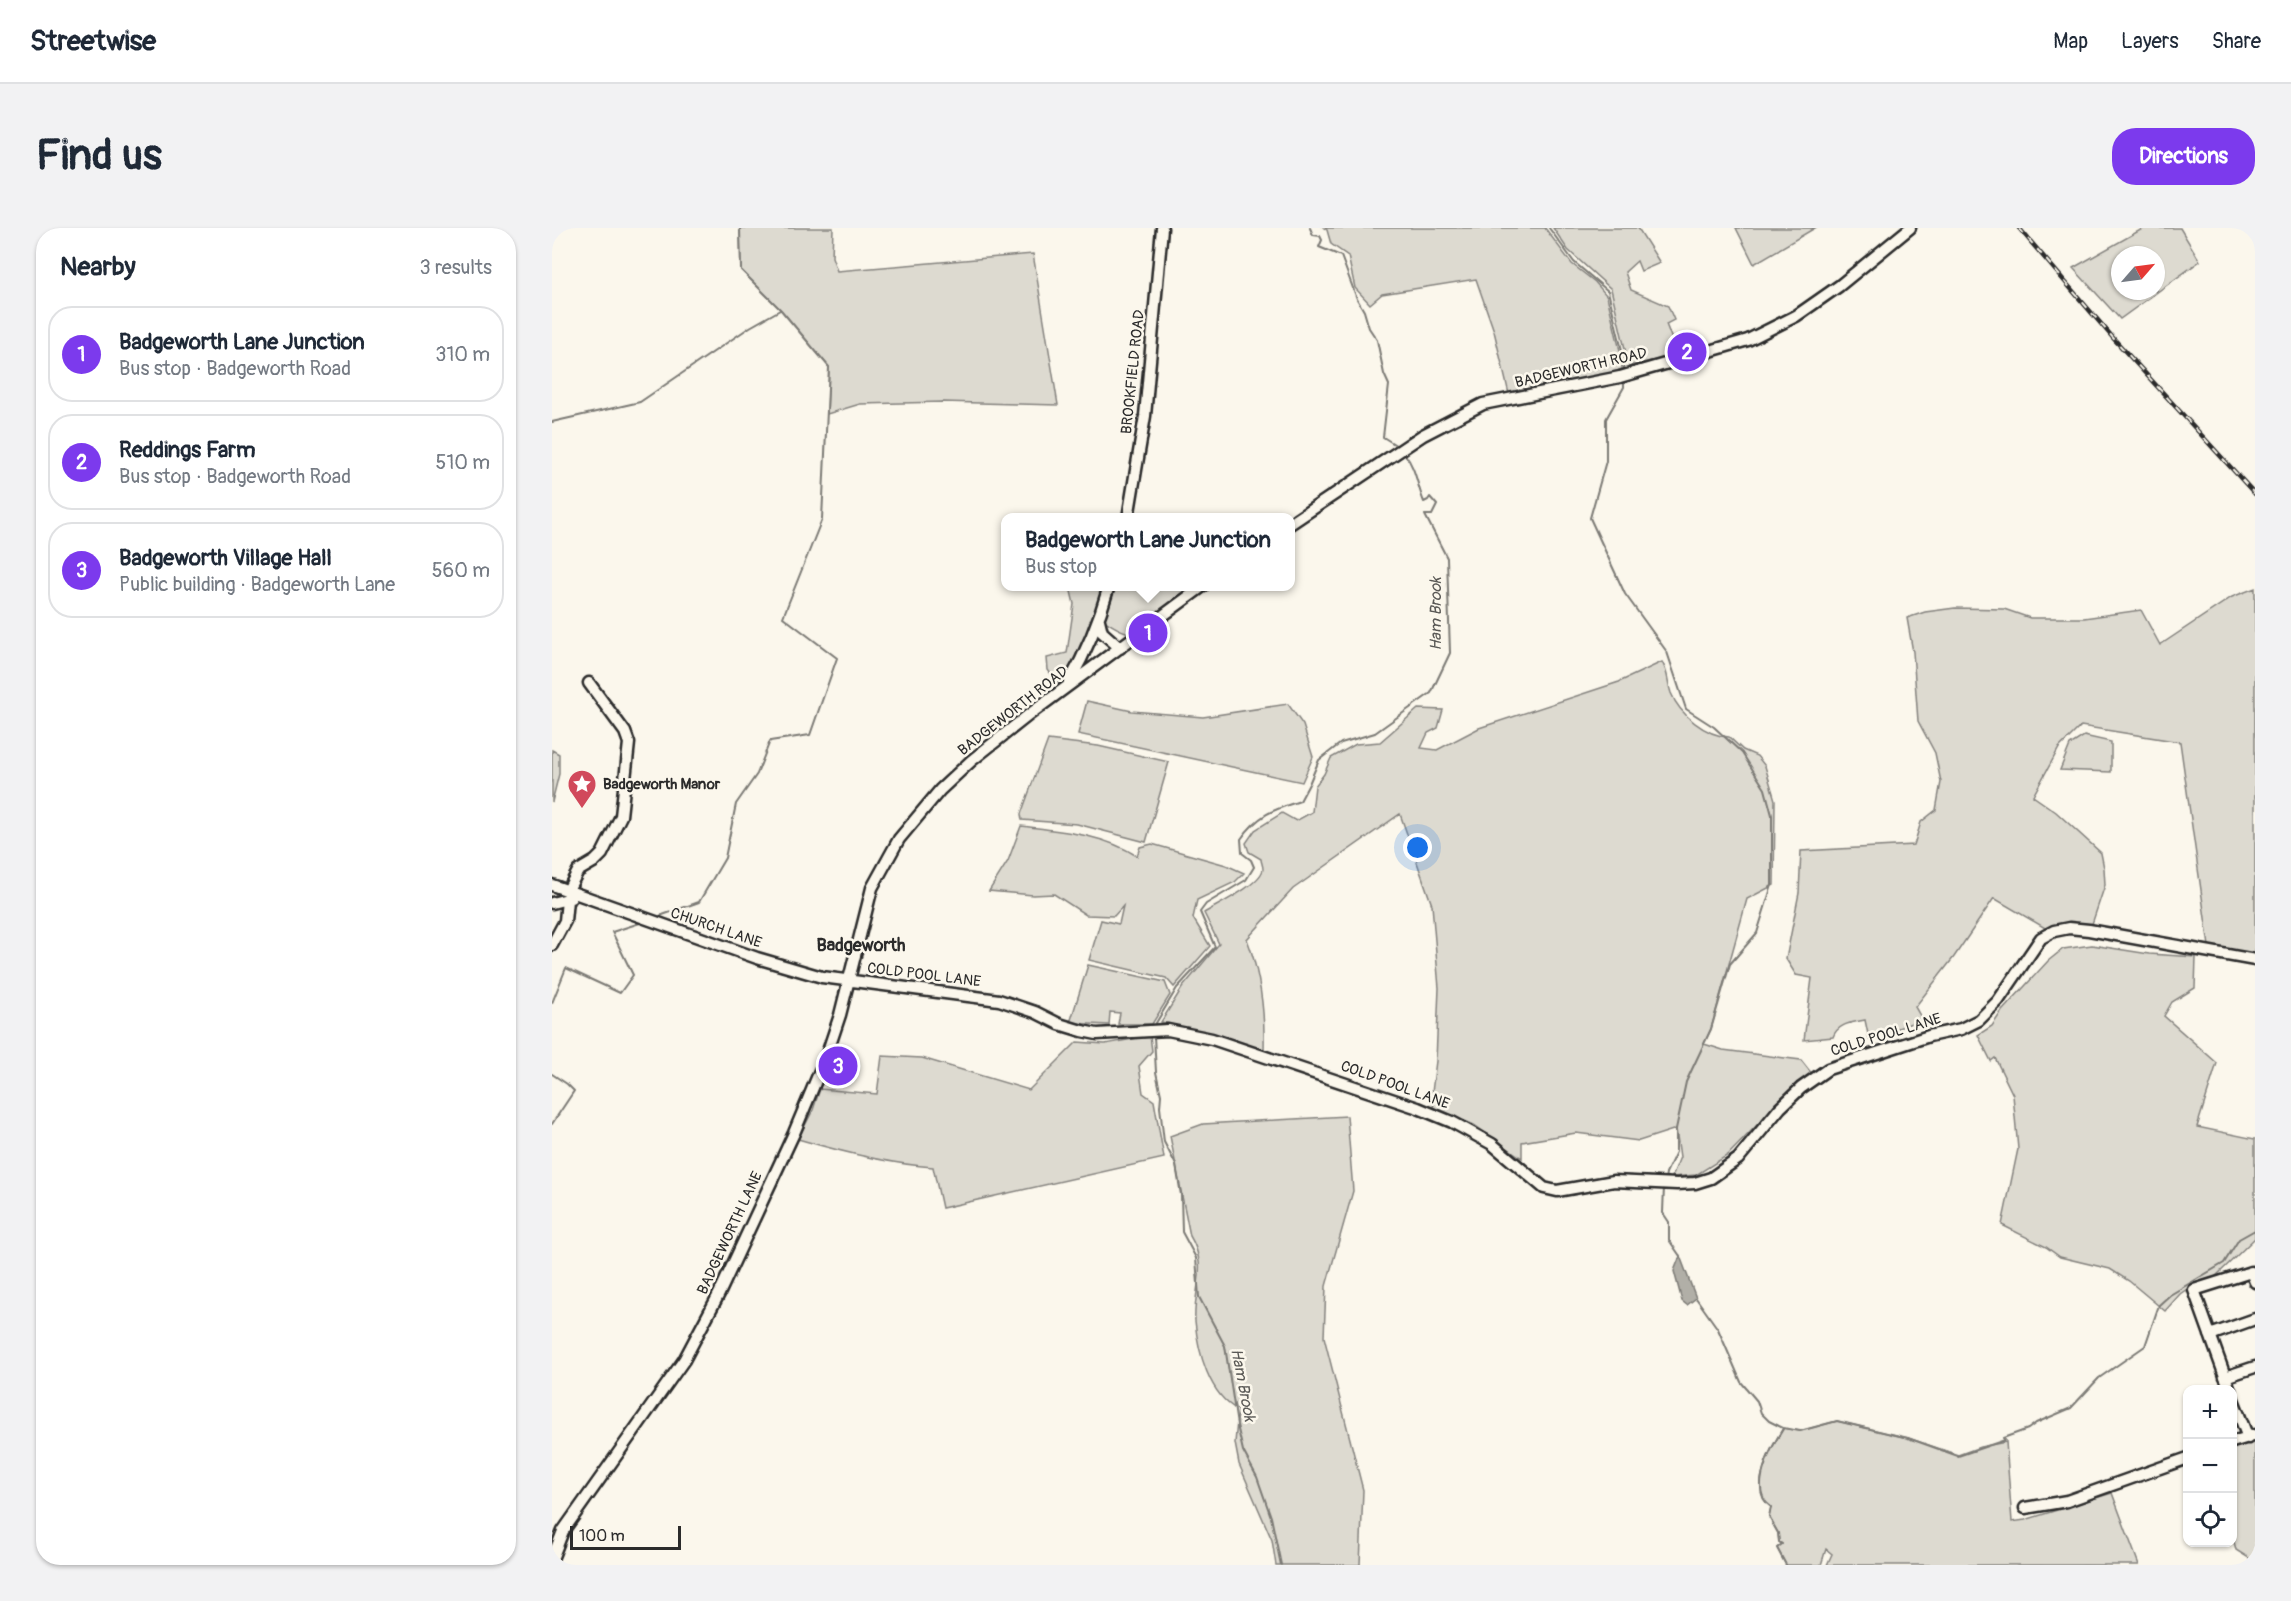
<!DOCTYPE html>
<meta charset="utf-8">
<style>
:root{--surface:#fff;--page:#f2f2f3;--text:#1f2937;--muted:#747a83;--line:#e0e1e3;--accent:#7c3aed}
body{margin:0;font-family:Pangolin,sans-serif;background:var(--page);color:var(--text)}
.controls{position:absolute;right:18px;bottom:18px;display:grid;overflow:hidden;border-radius:12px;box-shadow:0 2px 4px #0004}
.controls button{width:54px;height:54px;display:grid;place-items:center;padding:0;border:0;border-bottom:2px solid var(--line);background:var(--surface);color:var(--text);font:30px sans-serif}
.compass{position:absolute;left:1559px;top:18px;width:54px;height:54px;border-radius:50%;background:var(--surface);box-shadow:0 2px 4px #0004;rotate:62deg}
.scale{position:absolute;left:18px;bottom:15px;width:111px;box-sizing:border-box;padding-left:6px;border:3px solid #2b2b2b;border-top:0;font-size:16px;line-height:21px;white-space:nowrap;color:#2b2b2b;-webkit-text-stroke:4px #fbf7ec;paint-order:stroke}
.you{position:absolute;left:866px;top:620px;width:21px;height:21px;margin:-15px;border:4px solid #fff;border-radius:50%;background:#1a73e8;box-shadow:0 0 0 9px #1a73e833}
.badge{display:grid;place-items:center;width:39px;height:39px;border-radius:50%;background:var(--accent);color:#fff;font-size:20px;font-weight:700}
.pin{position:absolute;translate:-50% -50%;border:3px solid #fff;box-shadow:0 2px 6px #0006}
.popup{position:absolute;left:449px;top:285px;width:294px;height:78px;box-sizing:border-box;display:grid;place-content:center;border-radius:12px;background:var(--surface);filter:drop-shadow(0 2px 4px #0005);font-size:20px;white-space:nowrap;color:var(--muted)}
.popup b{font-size:22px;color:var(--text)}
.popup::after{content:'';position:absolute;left:50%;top:100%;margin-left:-12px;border:12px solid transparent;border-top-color:var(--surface)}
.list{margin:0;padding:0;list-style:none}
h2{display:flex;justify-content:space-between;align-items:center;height:78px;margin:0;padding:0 24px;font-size:26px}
h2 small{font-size:20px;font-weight:400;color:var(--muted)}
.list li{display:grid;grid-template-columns:39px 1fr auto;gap:18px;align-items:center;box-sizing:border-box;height:96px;margin:0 12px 12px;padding:0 12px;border:2px solid var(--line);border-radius:24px}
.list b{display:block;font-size:22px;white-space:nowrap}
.list p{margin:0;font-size:20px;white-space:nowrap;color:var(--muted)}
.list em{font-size:20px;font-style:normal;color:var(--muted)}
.icon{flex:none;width:33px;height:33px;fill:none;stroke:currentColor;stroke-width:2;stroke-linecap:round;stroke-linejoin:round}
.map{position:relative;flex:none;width:1703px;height:1337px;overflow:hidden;border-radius:24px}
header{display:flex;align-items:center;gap:36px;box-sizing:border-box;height:84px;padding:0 30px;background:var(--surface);border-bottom:2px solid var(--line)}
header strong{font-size:28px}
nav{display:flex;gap:33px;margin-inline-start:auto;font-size:21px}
.intro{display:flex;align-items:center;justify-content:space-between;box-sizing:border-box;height:144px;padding:0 36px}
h1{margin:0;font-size:42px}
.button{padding:15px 27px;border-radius:24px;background:var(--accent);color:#fff;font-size:21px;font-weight:700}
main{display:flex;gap:36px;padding:0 36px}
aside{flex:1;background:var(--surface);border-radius:24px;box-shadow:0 2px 4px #0004}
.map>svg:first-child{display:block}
.green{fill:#dddad0;stroke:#84827e;stroke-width:1.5;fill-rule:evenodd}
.water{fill:#b1afa7;stroke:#7b7a75;stroke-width:1.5}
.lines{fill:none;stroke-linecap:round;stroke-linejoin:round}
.stream{stroke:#7b7a75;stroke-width:2}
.minor-casing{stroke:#2b2b2b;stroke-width:15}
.minor{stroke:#fbf7ec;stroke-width:10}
.rail-casing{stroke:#2b2b2b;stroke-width:4.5}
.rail{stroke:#fbf7ec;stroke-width:2;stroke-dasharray:7;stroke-linecap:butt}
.labels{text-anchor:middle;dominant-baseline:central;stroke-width:5;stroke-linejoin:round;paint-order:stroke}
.street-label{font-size:15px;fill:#2b2b2b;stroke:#fbf7ec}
.poi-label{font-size:15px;font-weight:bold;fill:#2b2b2b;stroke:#fbf7ec;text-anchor:start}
.water-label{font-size:16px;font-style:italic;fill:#5a5956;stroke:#fbf7ec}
.quarter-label{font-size:18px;font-weight:bold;fill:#2b2b2b;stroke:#fbf7ec}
</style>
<header>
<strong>Streetwise</strong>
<nav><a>Map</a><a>Layers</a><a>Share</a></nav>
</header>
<div class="intro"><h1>Find us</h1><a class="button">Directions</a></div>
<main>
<aside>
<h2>Nearby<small>3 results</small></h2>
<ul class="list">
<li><span class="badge">1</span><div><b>Badgeworth Lane Junction</b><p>Bus stop · Badgeworth Road</p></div><em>310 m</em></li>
<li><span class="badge">2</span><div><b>Reddings Farm</b><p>Bus stop · Badgeworth Road</p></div><em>510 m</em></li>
<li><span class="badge">3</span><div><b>Badgeworth Village Hall</b><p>Public building · Badgeworth Lane</p></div><em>560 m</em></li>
</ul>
</aside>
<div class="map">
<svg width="1703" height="1337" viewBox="0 0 1703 1337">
<rect width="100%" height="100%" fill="#fbf7ec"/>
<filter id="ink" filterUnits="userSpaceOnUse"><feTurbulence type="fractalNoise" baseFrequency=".0167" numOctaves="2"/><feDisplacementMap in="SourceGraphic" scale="12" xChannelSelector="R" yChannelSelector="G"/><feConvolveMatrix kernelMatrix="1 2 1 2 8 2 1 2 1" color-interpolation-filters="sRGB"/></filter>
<g filter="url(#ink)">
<path class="green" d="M188,0H281L280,29L285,43L481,26L506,177L391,174L308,176L275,186L277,139L229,82L189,42Z
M772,0H993L1020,36L1043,54L1055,68L1070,131V141L1050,148L957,166L942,103L924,51L830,66L818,76L803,60L796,28L779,16L775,2Z
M1001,0H1086L1108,35L1089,43L1085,33L1073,44L1079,62L1116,78L1122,92L1114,96L1126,127L1077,138L1059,61L1016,22Z
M1184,0H1263L1202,36Z
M1592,0H1628L1648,33L1568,91L1521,40ZM1568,27H1604V63H1568Z
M631,358L636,362C625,371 587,407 574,404C565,402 554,393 545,388L517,444L507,457L496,442L495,430L515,425L522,376L518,359Z
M1703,360V727L1657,718L1628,514L1529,498L1507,520L1481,568L1504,584L1549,625L1552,640L1553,657L1540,696L1516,694L1493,700L1442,670L1402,729L1363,779L1370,791L1317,811L1313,792C1300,795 1286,795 1281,809L1252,812L1260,750L1244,747L1234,731L1247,665L1249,623L1362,617L1369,594L1384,582L1389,554L1383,525L1366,493L1361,424L1355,390L1373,384L1403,380L1452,381L1478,390H1532L1589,382L1608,417L1680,369Z
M1110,434C1117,446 1115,454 1119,465C1128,487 1154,508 1177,509L1191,522L1205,528L1213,538L1223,572L1222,657L1195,671L1159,801L1152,816L1171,822L1249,832L1260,846L1234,867L1176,927L1144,947L1120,949L1128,929L1124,901L1087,913L1024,905L970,914V930L922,897L883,880L879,872L884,833L887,760L880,677L848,586L741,661L695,711C709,748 713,783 712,822L648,803L609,794L630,760L667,716L652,685C665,677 709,656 711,641C711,637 709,634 709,631L697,624L694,615L703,602L730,585L744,593L760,584L763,558L772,546L779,530L804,516L828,514L866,481L891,482L886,500L876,505L869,520L885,522L927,500L1067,454Z
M535,473L580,483L651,489L736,476L751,497L761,529L750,554L526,506Z
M1532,508L1559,514V544L1508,542L1518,517Z
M496,512L546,518L617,534L594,614L525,596L470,592L469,586Z
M0,522L7,526V546L0,574Z
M469,598C509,603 551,606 585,628L588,619L600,616L674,637L692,645L683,654L645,672L641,690L658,718L622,759L614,750L537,732L549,692L567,696L571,678L562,688L534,687L502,666L481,667L437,663L456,633Z
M1540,717L1597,726L1644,729L1643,760L1620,774L1612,788L1665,835L1645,899L1703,911V1010L1661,1051L1638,1059L1628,1066L1613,1083L1577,1053L1558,1041L1508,1029L1494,1019L1450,997L1466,921L1461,867L1443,830L1439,833L1426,807L1440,798L1450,783L1496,733L1511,721Z
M536,737L613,754L618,767L600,796H566L568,785L558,784L557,797L518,795Z
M598,808L600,823L587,838L591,865L602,873L612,930L390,980L381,939C336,936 290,924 246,911L261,882L268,861L325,866L330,828L370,830L477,862L525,814L553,816Z
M795,888L801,963L774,1058L772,1109L811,1262L808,1337H724L720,1312L687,1236L683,1215L686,1182C657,1167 646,1124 643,1093C641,1060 657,1039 638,1008L618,908L651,896Z
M1285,1193L1356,1210L1406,1227L1428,1219L1454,1214L1460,1294L1473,1292L1560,1265L1587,1337H1275L1280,1326L1274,1321L1269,1337H1234L1225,1320L1230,1316L1227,1314L1226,1305L1217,1289L1219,1279C1195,1262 1220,1218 1231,1200L1248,1203Z
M1703,1213V1334L1684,1322L1681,1310L1680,1220Z"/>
<path class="water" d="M1128,1028L1144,1070L1135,1077L1130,1073L1122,1043Z"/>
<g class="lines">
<path class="stream" d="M758,0L761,7L768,8L770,12L767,19L789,28L805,71L812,83L817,100L825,112L832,146L837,157L831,209L847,219
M997,0L1022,34L1056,63L1072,131V143
M1072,152V159L1054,191V233L1038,290L1073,366L1115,424L1134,481L1162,499L1190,525L1213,561L1220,587V657L1205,705L1178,736L1159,801L1134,854L1124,901V924L1114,945L1113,952
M0,194L88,174L198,99L228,82
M102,690L147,674L173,630L184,576L205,546L218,513L258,507L285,430L231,389L270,291L277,139L229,82L189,42L188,0
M0,775L14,740L68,765L81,747L60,704L91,694
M604,795L625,760L663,719L648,684L654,676L694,652L702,639L699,632L690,625L689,611C706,587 720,582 748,573L757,556L767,532L789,515L823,505L879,465L898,425L895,330L873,287H880L885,277L878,269L876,272L872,274C865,257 864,240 852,225
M602,808L604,844L609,867L608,879L612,914L624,937L629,967L630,1004L644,1030L647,1069L673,1118L685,1197L691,1223L705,1249L719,1289L729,1337
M0,846L15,856L22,863L0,896
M1112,958L1111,985L1117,994V1012L1128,1028
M1144,1070L1166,1101L1189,1154L1205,1173L1209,1185L1217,1193L1231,1200L1248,1203L1285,1193L1356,1210L1406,1228L1453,1212L1451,1210L1476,1201L1484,1195L1519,1180L1547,1150L1593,1118L1607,1077L1618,1067L1672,1035L1687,1011L1703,1002
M1231,1201C1220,1218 1195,1263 1219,1279L1217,1289L1226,1305L1227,1314L1230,1316L1225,1320L1234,1337"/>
<g class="minor-casing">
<path id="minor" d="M576,290L593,188L610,0
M738,296L871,207L931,176L1068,149L1196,112L1244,88L1287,58L1358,0
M547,392L550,404L568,420
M517,454C535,423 547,393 557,358
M0,657L205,730L270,749L447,772L483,784L507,796L530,803L545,806L616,802L660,811L866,880L900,894L940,916L992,960L1005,963L1062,953L1125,956L1143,955L1159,950L1186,931L1228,880L1249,860L1276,841L1377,808L1409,801L1427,792L1446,773L1489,710L1502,703L1517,700L1537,702L1703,732
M16,662L26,643L43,633L50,626L69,588L77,515L73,504L37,455
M0,675L19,670
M0,717L13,693L15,672
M1658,1107L1703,1091
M1673,1149L1703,1139
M1678,1162L1642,1062L1699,1044L1703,1054
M1680,1169L1696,1210
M1680,1214L1703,1207
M1473,1280L1515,1273L1636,1230
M0,1331L11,1303L132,1132L167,1066L242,905L275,826L288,787L320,660L347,611L388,562L419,533L478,486L651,358"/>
</g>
<use href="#minor" class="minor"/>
<g class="rail-casing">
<path id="rail" d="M1467,0L1562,111L1703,266"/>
</g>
<use href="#rail" class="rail"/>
</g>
</g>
<defs>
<g id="sight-pin" transform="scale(1.5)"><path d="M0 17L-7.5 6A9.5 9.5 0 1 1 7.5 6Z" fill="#d1495b" stroke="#fbf7ec"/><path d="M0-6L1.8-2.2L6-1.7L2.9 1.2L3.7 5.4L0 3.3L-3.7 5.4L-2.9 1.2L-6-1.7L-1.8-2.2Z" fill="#fff"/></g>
</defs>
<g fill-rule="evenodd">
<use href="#sight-pin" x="30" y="556"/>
</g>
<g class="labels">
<g class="street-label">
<text transform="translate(1029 140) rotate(-13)">BADGEWORTH ROAD</text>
<text transform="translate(581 144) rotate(-84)">BROOKFIELD ROAD</text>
<text transform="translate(461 483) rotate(-38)">BADGEWORTH ROAD</text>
<text transform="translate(164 700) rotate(19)">CHURCH LANE</text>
<text transform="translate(372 747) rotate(7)">COLD POOL LANE</text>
<text transform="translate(1334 807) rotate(-17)">COLD POOL LANE</text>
<text transform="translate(843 857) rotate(20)">COLD POOL LANE</text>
<text transform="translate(178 1005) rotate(-65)">BADGEWORTH LANE</text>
</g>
<g class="poi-label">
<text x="51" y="556">Badgeworth Manor</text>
</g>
<g class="water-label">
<text transform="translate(884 386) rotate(-90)">Ham Brook</text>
<text transform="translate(691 1157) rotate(79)">Ham Brook</text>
</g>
<g class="quarter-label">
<text x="309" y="717">Badgeworth</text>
</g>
</g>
</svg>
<div class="controls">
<button>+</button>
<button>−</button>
<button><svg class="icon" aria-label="locate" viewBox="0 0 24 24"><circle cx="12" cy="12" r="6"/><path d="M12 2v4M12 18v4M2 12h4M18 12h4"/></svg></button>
</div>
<svg class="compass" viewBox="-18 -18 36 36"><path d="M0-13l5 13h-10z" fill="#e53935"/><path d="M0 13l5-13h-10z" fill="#747a83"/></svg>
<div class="scale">100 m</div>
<div class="you"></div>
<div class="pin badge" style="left:596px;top:405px">1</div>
<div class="popup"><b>Badgeworth Lane Junction</b>Bus stop</div>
<div class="pin badge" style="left:1135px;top:124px">2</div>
<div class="pin badge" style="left:286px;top:838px">3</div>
</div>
</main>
